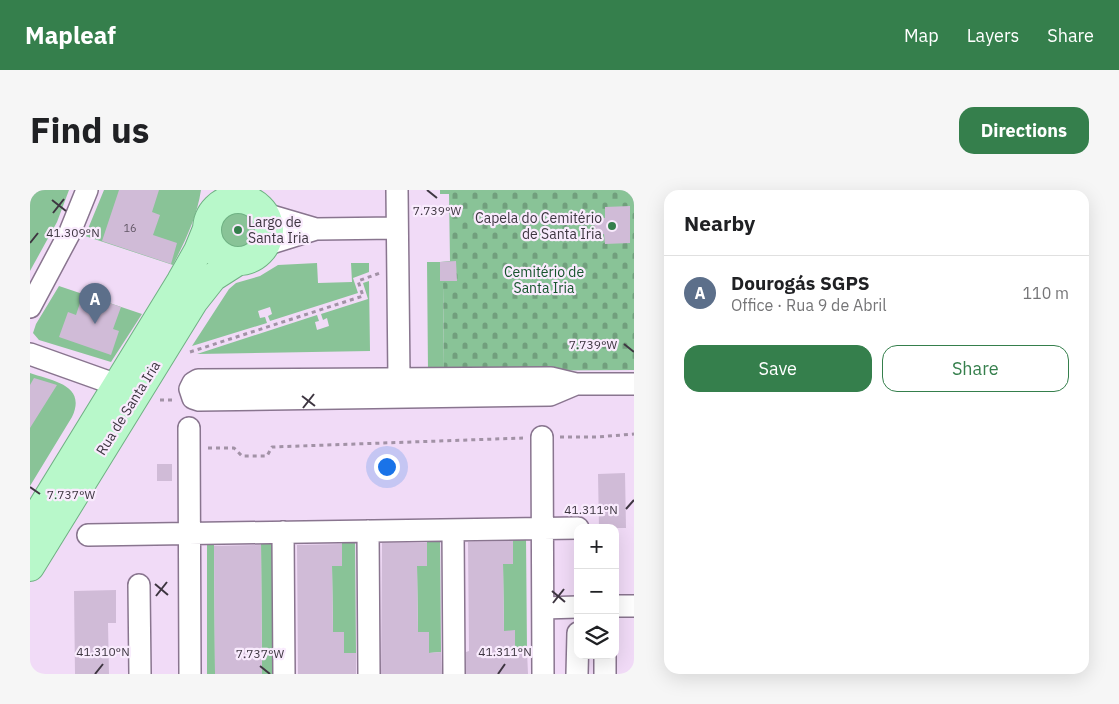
<!DOCTYPE html>
<html lang="en">
<head>
<meta charset="utf-8">
<style>
	body { margin:0; font-family:"IBM Plex Sans",sans-serif; background:#f6f6f6; color:#202124 }
	.controls { position:absolute; right:15px; bottom:15px; display:grid; overflow:hidden; border-radius:10px; box-shadow:0 5px 20px #0002 }
	.controls button { width:45px; height:45px; display:grid; place-items:center; padding:0; border:0; border-bottom:1px solid #e0e0e0; background:#fff; color:#202124; font:25px sans-serif }
	.you { position:absolute; left:356px; top:276px; width:18px; height:18px; margin:-12px; border:4px solid #fff; border-radius:50%; background:#1a73e8; box-shadow:0 0 0 8px #1a73e833 }
	.badge { display:grid; place-items:center; width:32px; height:32px; border-radius:50%; background:#357f4c; color:#fff; font-size:16px; font-weight:700 }
	.pin { position:absolute; translate:-50% -41px; filter:drop-shadow(0 1px 2px #0008) }
	.pin::after { content:''; position:absolute; top:26px; width:18px; height:15px; background:inherit; clip-path:polygon(0 0,100% 0,50% 100%) }
	.list { margin:0; padding:0; list-style:none }
	h2 { display:flex; justify-content:space-between; align-items:center; height:65px; margin:0; padding:0 20px; font-size:21px }
	h2 small { font-size:16px; font-weight:400; color:#757577 }
	.list li { display:grid; grid-template-columns:32px 1fr auto; gap:15px; align-items:center; box-sizing:border-box; height:75px; padding:0 20px; border-top:1px solid #e0e0e0 }
	.list b { display:block; font-size:19px; white-space:nowrap }
	.list p { margin:0; font-size:16px; white-space:nowrap; color:#757577 }
	.list em { font-size:16px; font-style:normal; color:#757577 }
	.actions { display:flex; gap:10px; padding:15px 20px }
	.actions a { flex:1; padding:11px 0; border:1px solid #357f4c; border-radius:15px; text-align:center; font-size:18px; color:#357f4c }
	.actions .main { background:#357f4c; color:#fff }
	.icon { flex:none; width:28px; height:28px; fill:none; stroke:currentColor; stroke-width:2; stroke-linecap:round; stroke-linejoin:round }
	.map { position:relative; flex:none; width:604px; height:484px; overflow:hidden; border-radius:15px }
	header { display:flex; align-items:center; gap:30px; box-sizing:border-box; height:70px; padding:0 25px; background:#357f4c; color:#fff }
	header strong { font-size:24px }
	nav { display:flex; gap:28px; margin-inline-start:auto; font-size:18px }
	.intro { display:flex; align-items:center; justify-content:space-between; box-sizing:border-box; height:120px; padding:0 30px }
	h1 { margin:0; font-size:35px }
	.button { padding:12px 22px; border-radius:15px; background:#357f4c; color:#fff; font-size:18px; font-weight:700 }
	main { display:flex; gap:30px; padding:0 30px }
	aside { flex:1; background:#fff; border-radius:15px; box-shadow:0 5px 20px #0002 }
	.map>svg:first-child { display:block }
</style>
</head>
<body>
<header>
<strong>Mapleaf</strong>
<nav><a>Map</a><a>Layers</a><a>Share</a></nav>
</header>
<div class="intro"><h1>Find us</h1><a class="button">Directions</a></div>
<main>
<div class="map">
<svg width="604" height="484" viewBox="0 0 604 484">
	<defs>
		<pattern id="cemetery-stones" width="16" height="16" patternUnits="userSpaceOnUse" patternTransform="scale(1.25)"><rect width="16" height="16" fill="#89c397"/><path d="M2 7V4a2 2 0 0 1 4 0v3zM10 15v-3a2 2 0 0 1 4 0v3z" fill="#719f7d"/></pattern>
	</defs>
	<rect width="100%" height="100%" fill="#f1dbf7"/>
	<path fill="#89c397" d="M 0,0 L 39,0 L 27,32 L 0,81 Z
		M 74,0 L 171,0 C 167,27 155,51 143,75 L 55,46 Z
		M191 40a17 17 0 1 1 34 0a17 17 0 1 1-34 0Z
		M 397,72 L 410,72 L 410,91 L 413,91 L 414,181 L 398,181 Z
		M 287,73 L 288,93 L 322,92 L 321,73 L 339,73 L 339,82 L 323,88 L 328,103 L 240,131 L 238,126 L 242,124 L 240,117 L 228,121 L 230,128 L 235,127 L 237,133 L 162,156 L 199,99 L 206,93 L 230,86 L 248,75 Z
		M 339,91 L 340,161 L 167,164 L 287,125 L 289,131 L 285,132 L 287,140 L 299,136 L 297,128 L 293,130 L 291,124 L 338,109 L 333,93 Z
		M 29,96 L 112,124 L 81,172 L 9,150 L 3,143 L 6,134 Z
		M 0,183 C 23,191 57,195 42,227 L 0,296 Z
		M 483,347 L 496,347 L 497,461 L 485,461 L 485,441 L 474,441 L 473,374 L 483,374 Z
		M 397,348 L 410,348 L 411,462 L 399,463 L 399,442 L 388,442 L 387,376 L 397,375 Z
		M 312,349 L 325,349 L 326,463 L 314,463 L 314,443 L 303,442 L 302,376 L 312,376 Z
		M 231,351 L 243,351 L 243,484 L 232,484 Z
		M 177,352 L 184,352 L 185,484 L 177,484 Z"/>
	<path fill="url(#cemetery-stones)" d="M 410,0 L 604,0 L 604,180 L 414,181 L 413,91 L 410,91 L 410,72 L 420,71 L 419,4 L 410,4 Z"/>
	<path fill="#d0bbd7" d="M 89,0 L 129,0 L 122,22 L 130,25 L 123,45 L 147,53 L 141,74 L 72,51 Z
		M 600,16 L 600,53 L 575,54 L 574,44 L 565,45 L 564,28 L 575,28 L 575,17 Z
		M 426,71 L 427,91 L 410,91 L 410,72 Z
		M 53,104 L 91,117 L 83,139 L 89,141 L 81,165 L 29,147 L 38,122 L 46,125 Z
		M 4,188 L 27,195 L 0,238 L 0,195 Z
		M 127,274 L 142,274 L 142,291 L 127,291 Z
		M 595,283 L 596,338 L 569,338 L 568,284 Z
		M 483,351 L 483,374 L 473,374 L 474,441 L 485,440 L 485,461 L 497,461 L 498,484 L 436,484 L 436,462 L 439,461 L 438,352 Z
		M 352,353 L 397,353 L 397,376 L 387,376 L 388,442 L 399,442 L 399,463 L 411,462 L 412,484 L 351,484 Z
		M 312,354 L 312,376 L 302,376 L 303,442 L 314,442 L 314,463 L 326,463 L 326,484 L 268,484 L 267,355 Z
		M 231,355 L 232,484 L 185,484 L 184,356 Z
		M 86,400 L 86,433 L 78,433 L 79,484 L 45,484 L 44,401 Z"/>
	<g fill="none" stroke-linecap="round" stroke-linejoin="round">
		<g stroke="#89758f" stroke-width="24">
			<path id="minor" d="M 367,0 L 369,189
				M 235,24 L 286,39
				M 235,55 L 286,39 L 367,38
				M 0,117 L 40,42 L 57,0
				M 0,164 L 87,195
				M 546,194 L 520,205 L 169,210 L 163,208 L 160,199 L 163,193 L 168,190 L 521,188 L 546,194 L 604,194
				M 159,238 L 160,484
				M 512,247 L 513,484
				M 423,340 L 424,484
				M 338,341 L 339,484
				M 253,342 L 254,484
				M 58,345 L 548,338
				M 109,395 L 110,484
				M 585,416 L 604,416
				M 513,418 L 548,417
				M 575,465 L 575,484
				M 547,484 L 548,443"/>
		</g>
		<g stroke="#6fb183" stroke-width="30">
			<path id="major" d="M177 40a31 31 0 1 1 62 0a31 31 0 1 1-62 0Z
				M 0,337 L 151,91 L 168,61 L 177,39
				M 0,377 L 164,111 L 183,87 L 208,71"/>
		</g>
		<path stroke="#a292a6" stroke-width="3" stroke-dasharray="4 4" stroke-linecap="butt" d="M 160,162 L 333,106 L 328,91 L 350,83
			M 130,210 L 143,210
			M 530,247 L 567,247 L 604,244
			M 178,258 L 204,258 L 212,266 L 237,266 L 242,257 L 493,248"/>
		<use href="#minor" stroke="#fff" stroke-width="21"/>
		<use href="#major" stroke="#b8f8ca" stroke-width="28"/>
	</g>
	<path fill="none" stroke="#3e3641" stroke-width="2" d="M 397,0 L 407,8M 22,10 L 36,21M 23,23 L 34,9M 0,53 L 8,43M 594,154 L 604,162M 272,206 L 285,216M 273,218 L 284,204M 0,297 L 10,304M 596,319 L 604,310M 125,394 L 138,405M 522,401 L 535,412M 126,406 L 137,392M 523,413 L 534,399M 230,476 L 240,484M 65,484 L 73,474M 468,484 L 475,474"/>
	<g fill="#357f4c" stroke="#f9ebfd" stroke-width="2">
		<circle cx="582" cy="36" r="5"/>
		<circle cx="208" cy="40" r="5"/>
	</g>
	<g text-anchor="middle" stroke-width="4.5" stroke-linejoin="round" paint-order="stroke">
		<g font-size="11" fill="#625766">
			<text x="100" y="42">16</text>
		</g>
		<g font-size="14" fill="#3e3641" stroke="#f9ebfd" text-anchor="end">
			<text x="572" y="33">Capela do Cemitério<tspan x="572" dy="16">de Santa Iria</tspan></text>
			<text x="218" y="37" text-anchor="start">Largo de<tspan x="218" dy="16">Santa Iria</tspan></text>
		</g>
		<g font-size="14" fill="#16542c" stroke="#f9ebfd">
			<text x="514" y="87">Cemitério de<tspan x="514" dy="16">Santa Iria</tspan></text>
		</g>
		<g font-size="14" fill="#3e3641" stroke="#f9ebfd">
			<text transform="translate(98 218) rotate(-58)" y="5">Rua de Santa Iria</text>
		</g>
	</g>
	<g font-size="12" text-anchor="middle" fill="#3e3641" stroke="#f9ebfd" stroke-width="4.5" stroke-linejoin="round" paint-order="stroke">
		<text x="407" y="25">7.739°W</text>
		<text x="43" y="47">41.309°N</text>
		<text x="563" y="159">7.739°W</text>
		<text x="41" y="309">7.737°W</text>
		<text x="561" y="324">41.311°N</text>
		<text x="73" y="466">41.310°N</text>
		<text x="475" y="466">41.311°N</text>
		<text x="230" y="468">7.737°W</text>
	</g>
</svg>
<div class="controls">
<button>+</button>
<button>−</button>
<button><svg class="icon" aria-label="layers" viewBox="0 0 24 24"><path d="M12 4l9 5-9 5-9-5zM3 14l9 5 9-5"/></svg></button>
</div>
<div class="you"></div>
<div class="pin badge" style="left:65px;top:134px;background:#5c6f8a">A</div>
</div>
<aside>
<h2>Nearby<small></small></h2>
<ul class="list">
<li><span class="badge" style="background:#5c6f8a">A</span><div><b>Dourogás SGPS</b><p>Office · Rua 9 de Abril</p></div><em>110 m</em></li>
</ul>
<div class="actions"><a class="main">Save</a><a>Share</a></div>
</aside>
</main>
</body>
</html>
